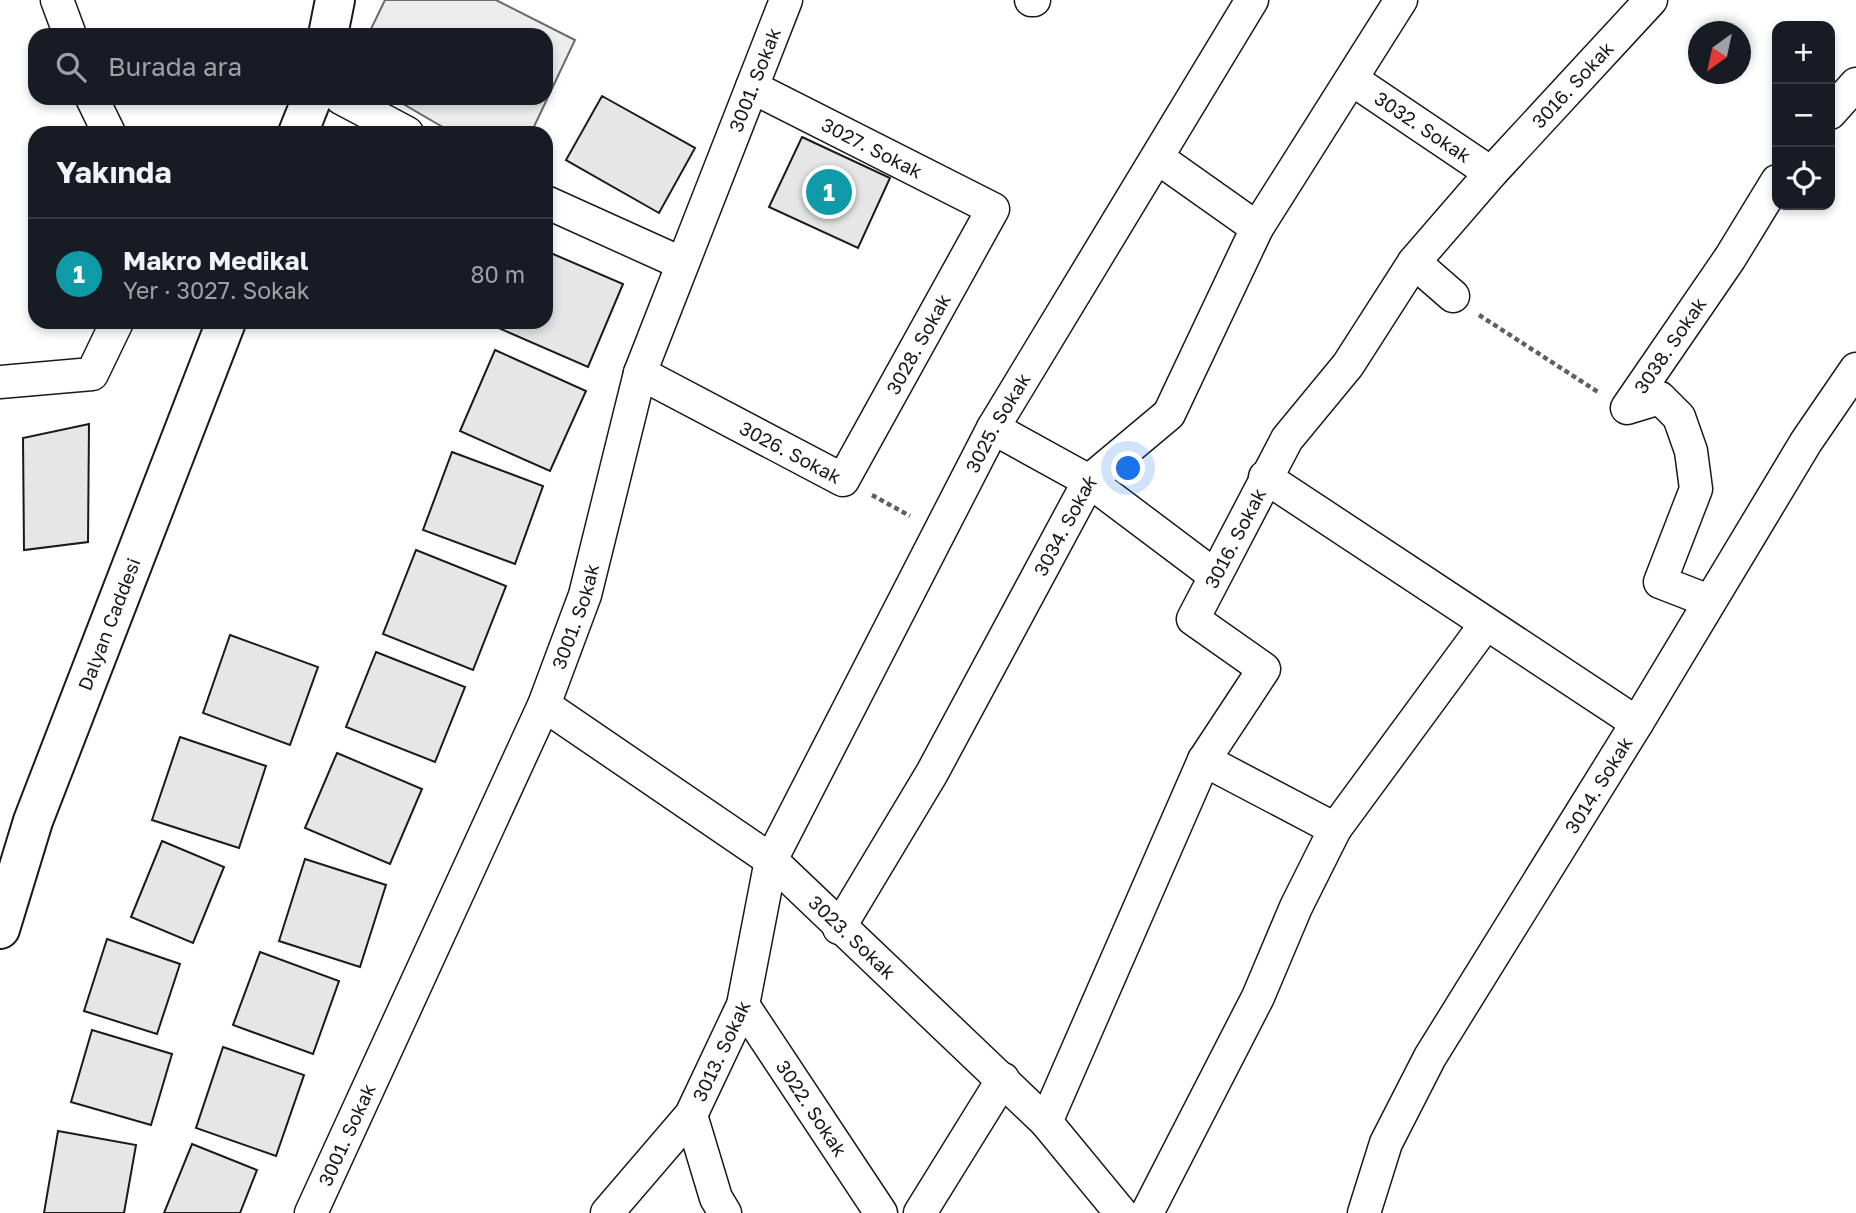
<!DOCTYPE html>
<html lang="tr">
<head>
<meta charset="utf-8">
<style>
	body { margin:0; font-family:"Golos Text",sans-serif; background:#242831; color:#f1f3f6 }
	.controls { position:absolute; right:21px; top:21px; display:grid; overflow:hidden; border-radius:14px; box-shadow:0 4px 10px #0003 }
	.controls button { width:63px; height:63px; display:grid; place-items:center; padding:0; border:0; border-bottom:2px solid #363941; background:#171b24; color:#f1f3f6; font:35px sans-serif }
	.compass { position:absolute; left:1688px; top:21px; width:63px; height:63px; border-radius:50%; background:#171b24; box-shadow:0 4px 10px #0003; rotate:213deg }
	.you { position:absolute; left:1129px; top:469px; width:24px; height:24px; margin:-18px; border:5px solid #fff; border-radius:50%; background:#1a73e8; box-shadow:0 0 0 10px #1a73e833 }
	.badge { display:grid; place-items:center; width:46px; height:46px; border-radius:50%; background:#c62828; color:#fff; font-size:23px; font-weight:700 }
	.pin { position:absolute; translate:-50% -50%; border:4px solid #fff; box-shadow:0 2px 7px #0006 }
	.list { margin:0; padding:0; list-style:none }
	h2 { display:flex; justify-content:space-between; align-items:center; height:91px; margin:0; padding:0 28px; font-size:30px }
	h2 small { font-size:23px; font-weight:400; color:#9ea1a6 }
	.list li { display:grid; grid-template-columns:46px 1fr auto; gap:21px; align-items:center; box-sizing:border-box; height:112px; padding:0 28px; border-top:2px solid #363941 }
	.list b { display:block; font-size:26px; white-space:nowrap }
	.list p { margin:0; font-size:23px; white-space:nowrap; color:#9ea1a6 }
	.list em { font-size:23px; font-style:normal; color:#9ea1a6 }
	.icon { flex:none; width:38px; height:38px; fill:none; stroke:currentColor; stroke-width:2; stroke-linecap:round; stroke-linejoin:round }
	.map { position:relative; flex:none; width:1856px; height:1213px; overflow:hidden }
	.search { position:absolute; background:#171b24; box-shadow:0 4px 10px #0003; left:28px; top:28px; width:525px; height:77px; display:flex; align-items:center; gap:18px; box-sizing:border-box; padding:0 24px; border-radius:21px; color:#9ea1a6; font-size:26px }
	.panel { position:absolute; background:#171b24; box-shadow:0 4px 10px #0003; left:28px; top:126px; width:525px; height:203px; border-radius:21px }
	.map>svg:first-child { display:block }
</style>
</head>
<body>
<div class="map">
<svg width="1856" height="1213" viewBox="0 0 1856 1213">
	<rect width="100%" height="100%" fill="#fff"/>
	<path fill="#ededed" stroke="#6a6a6a" stroke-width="2" d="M 385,0 L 496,0 L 575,40 L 531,133 L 453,133 L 393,98 L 546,98 L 546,35 L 368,35 Z"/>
	<path fill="#e6e6e6" stroke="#1a1a1a" stroke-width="2" d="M 602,96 L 695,148 L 659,213 L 566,160 Z
		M 802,137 L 890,178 L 858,248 L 769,207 Z
		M 546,251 L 623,284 L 588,367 L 494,326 L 496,322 L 546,322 Z
		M 495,350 L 586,391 L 550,471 L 460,431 Z
		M 89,424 L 88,542 L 24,550 L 23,438 Z
		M 452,452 L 543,486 L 515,564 L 423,530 Z
		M 416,550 L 506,586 L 473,670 L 383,634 Z
		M 230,635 L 318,667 L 290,745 L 203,713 Z
		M 376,652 L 465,687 L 435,762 L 346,727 Z
		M 180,737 L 266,766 L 239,848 L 152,820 Z
		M 337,753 L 422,789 L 390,864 L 305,828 Z
		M 162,841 L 224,867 L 193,943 L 131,917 Z
		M 305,859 L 386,885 L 360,967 L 279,941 Z
		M 107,939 L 180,964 L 157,1034 L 84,1011 Z
		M 260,952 L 339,981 L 313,1054 L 233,1025 Z
		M 92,1030 L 172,1054 L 151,1125 L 71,1102 Z
		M 223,1047 L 304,1075 L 276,1156 L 196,1128 Z
		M 58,1131 L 136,1145 L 124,1213 L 44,1213 Z
		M 192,1144 L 257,1170 L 240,1213 L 164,1213 Z"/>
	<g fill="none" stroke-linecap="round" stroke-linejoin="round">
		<g stroke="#1a1a1a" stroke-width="35">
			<g id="minor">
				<path d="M 57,0 L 70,35"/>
				<path d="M 1031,0 L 1034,0"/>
				<path id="s1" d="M 1353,80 L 1491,173"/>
				<path d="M 92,98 L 109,133"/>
				<path d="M 341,98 L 407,133"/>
				<path d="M 1830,113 L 1856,84"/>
				<path d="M 1158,158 L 1257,228"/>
				<path d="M 546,202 L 681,263"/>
				<path d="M 1414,262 L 1453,296"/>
				<path id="s2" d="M 640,373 L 843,480 L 993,209 L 752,87"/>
				<path d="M 0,382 L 92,374 L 117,322"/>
				<path d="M 993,428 L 1089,481 L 1214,575"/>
				<path d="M 1265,477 L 1637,723"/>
				<path id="s3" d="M 1709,601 L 1660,582 L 1696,489 L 1691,451 L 1679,417 L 1660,398 L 1627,408 L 1730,258 L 1777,181"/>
				<path id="s4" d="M 544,705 L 771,860 L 1046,1122 L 1121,1213"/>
				<path d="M 1204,760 L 1335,829"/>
				<path id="s5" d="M 839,928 L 932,773 L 1089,481 L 1169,414 L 1257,228 L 1401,0"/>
				<path id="s6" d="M 743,1005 L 881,1213"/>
				<path d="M 691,1115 L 716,1198 L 725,1213"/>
				<path id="s7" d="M 1046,1122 L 1204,760 L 1264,669 L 1193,619 L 1287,439 L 1348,365 L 1414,262 L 1491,173 L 1651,0"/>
				<path id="s8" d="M 311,1213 L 544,705 L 585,595 L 640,373 L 786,0"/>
				<path id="s9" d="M 607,1213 L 691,1115 L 743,1005 L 771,860 L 993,428 L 1252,0"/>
				<path d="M 920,1213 L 1003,1079"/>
				<path d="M 1147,1213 L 1258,997 L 1296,907 L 1335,829 L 1485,625"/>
				<path id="s10" d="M 1364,1213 L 1386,1143 L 1430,1057 L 1637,723 L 1806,442 L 1856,369"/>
			</g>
		</g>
		<g stroke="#1a1a1a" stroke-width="42">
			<g id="tertiary">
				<path d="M 328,35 L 335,0"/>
				<path d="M 298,133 L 312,98"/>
				<path id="s11" d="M 0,929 L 33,821 L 226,322"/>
			</g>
		</g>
		<path stroke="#5f5f5f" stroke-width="4.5" stroke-dasharray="5 3.5" stroke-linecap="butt" d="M 1479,315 L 1598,392
			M 872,495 L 910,516"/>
		<use href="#minor" stroke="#fff" stroke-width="32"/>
		<use href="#tertiary" stroke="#fff" stroke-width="38"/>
	</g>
	<g text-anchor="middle" stroke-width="5" stroke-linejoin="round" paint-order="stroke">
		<g font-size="19" fill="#1a1a1a" stroke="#fff">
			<text dy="7" stroke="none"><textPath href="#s8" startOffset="1220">3001. Sokak</textPath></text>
			<text dy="7" stroke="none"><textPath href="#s7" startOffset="1250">3016. Sokak</textPath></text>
			<text dy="7" stroke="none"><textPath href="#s1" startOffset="84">3032. Sokak</textPath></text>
			<text transform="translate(872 148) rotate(27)" y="7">3027. Sokak</text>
			<text dy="7" stroke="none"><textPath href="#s2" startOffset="385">3028. Sokak</textPath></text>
			<text dy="7" stroke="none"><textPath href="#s3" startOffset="364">3038. Sokak</textPath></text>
			<text dy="7" stroke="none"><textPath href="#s9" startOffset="891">3025. Sokak</textPath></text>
			<text dy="7" stroke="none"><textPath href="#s2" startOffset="170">3026. Sokak</textPath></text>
			<text dy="7" stroke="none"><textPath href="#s5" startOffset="462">3034. Sokak</textPath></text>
			<text dy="7" stroke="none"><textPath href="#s7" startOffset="682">3016. Sokak</textPath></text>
			<text dy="7" stroke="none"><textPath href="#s8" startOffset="653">3001. Sokak</textPath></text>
			<text dy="7" stroke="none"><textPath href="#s11" startOffset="324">Dalyan Caddesi</textPath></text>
			<text dy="7" stroke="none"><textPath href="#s10" startOffset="490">3014. Sokak</textPath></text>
			<text dy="7" stroke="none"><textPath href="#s4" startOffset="387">3023. Sokak</textPath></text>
			<text dy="7" stroke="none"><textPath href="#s9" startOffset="200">3013. Sokak</textPath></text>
			<text dy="7" stroke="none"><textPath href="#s6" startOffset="124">3022. Sokak</textPath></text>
			<text dy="7" stroke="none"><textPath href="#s8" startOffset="86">3001. Sokak</textPath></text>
		</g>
	</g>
</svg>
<div class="controls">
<button>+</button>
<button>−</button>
<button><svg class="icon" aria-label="locate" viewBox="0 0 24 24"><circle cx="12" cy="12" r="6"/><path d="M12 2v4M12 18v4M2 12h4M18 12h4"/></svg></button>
</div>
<svg class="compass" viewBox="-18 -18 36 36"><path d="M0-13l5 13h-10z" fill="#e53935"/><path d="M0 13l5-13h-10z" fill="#9ea1a6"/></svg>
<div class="you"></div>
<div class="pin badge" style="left:829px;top:192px;background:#0f9aa8">1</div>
<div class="search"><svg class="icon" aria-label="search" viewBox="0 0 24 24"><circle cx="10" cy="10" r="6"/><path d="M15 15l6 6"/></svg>Burada ara</div>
<section class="panel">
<h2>Yakında<small></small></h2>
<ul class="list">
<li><span class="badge" style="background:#0f9aa8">1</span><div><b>Makro Medikal</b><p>Yer · 3027. Sokak</p></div><em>80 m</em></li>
</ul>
</section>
</div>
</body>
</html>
